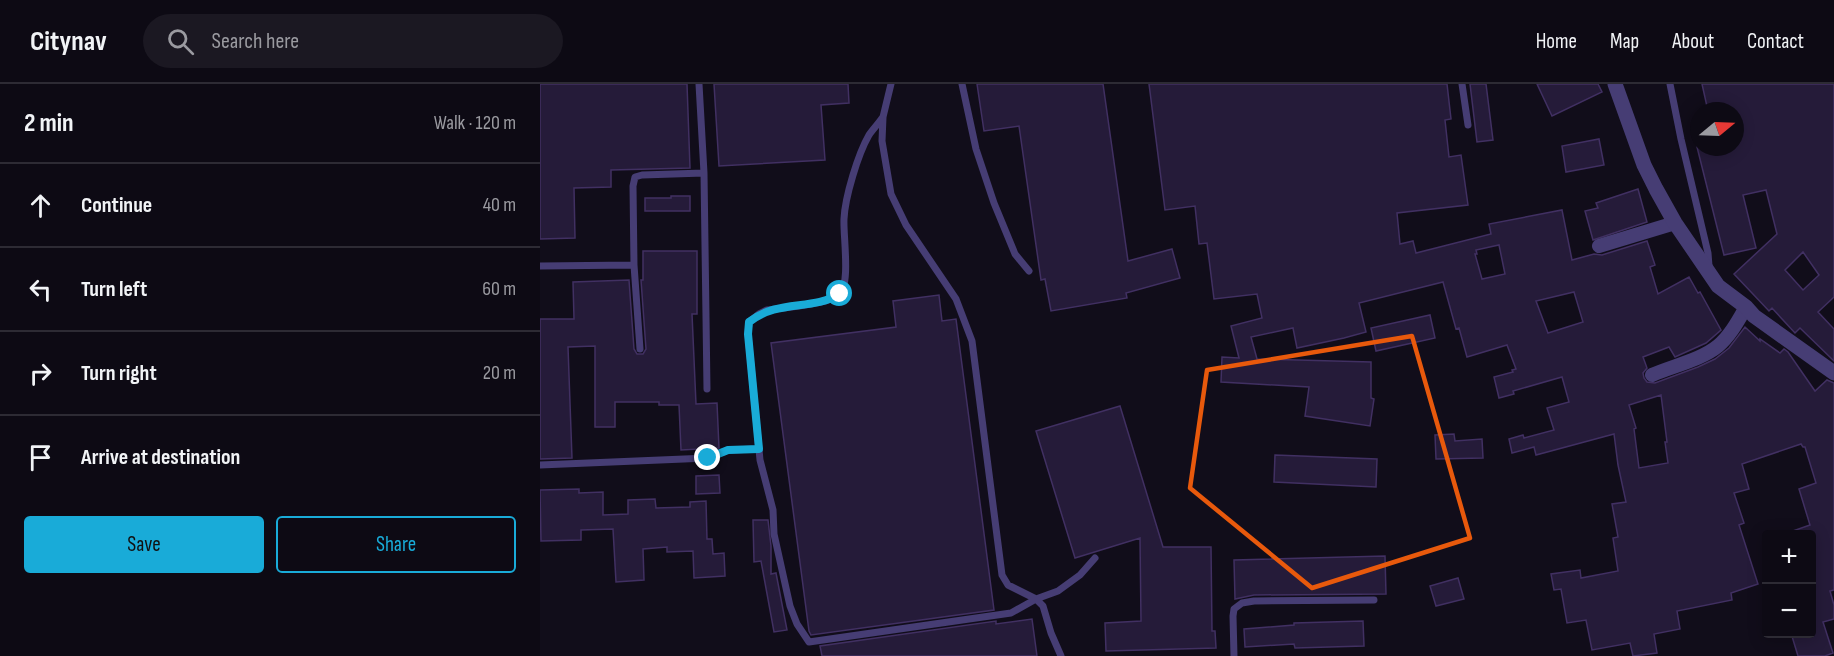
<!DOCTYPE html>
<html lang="en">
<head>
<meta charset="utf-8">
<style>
	body { margin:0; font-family:"Sofia Sans Condensed",sans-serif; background:#1b1822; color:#f1f3f6 }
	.controls { position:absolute; right:18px; bottom:18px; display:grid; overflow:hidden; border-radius:6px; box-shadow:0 3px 15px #0003 }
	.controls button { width:54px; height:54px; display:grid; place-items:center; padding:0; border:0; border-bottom:2px solid #2d2b34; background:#0d0a14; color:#f1f3f6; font:30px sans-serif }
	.compass { position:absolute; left:1150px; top:18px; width:54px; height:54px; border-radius:50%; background:#0d0a14; box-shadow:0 3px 15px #0003; rotate:71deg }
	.stop { position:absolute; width:18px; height:18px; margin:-14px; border:4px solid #19abd8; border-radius:50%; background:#fff }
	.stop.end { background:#19abd8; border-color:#fff; box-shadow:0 2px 6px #0008 }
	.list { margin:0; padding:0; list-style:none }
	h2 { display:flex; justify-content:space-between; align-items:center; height:78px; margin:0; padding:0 24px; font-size:26px }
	h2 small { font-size:20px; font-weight:400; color:#9a9aa0 }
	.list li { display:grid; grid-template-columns:39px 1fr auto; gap:18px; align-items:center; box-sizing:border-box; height:84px; padding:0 24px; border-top:2px solid #2d2b34 }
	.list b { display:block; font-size:22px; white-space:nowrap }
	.list em { font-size:20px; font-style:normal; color:#9a9aa0 }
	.actions { display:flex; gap:12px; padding:18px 24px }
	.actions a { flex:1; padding:14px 0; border:2px solid #19abd8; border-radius:6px; text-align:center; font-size:21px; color:#19abd8 }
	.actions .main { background:#19abd8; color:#111 }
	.icon { flex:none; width:33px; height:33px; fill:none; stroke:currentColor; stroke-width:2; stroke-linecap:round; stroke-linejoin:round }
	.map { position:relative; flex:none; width:1294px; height:572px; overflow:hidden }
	header { display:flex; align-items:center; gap:36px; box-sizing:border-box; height:84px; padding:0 30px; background:#0d0a14; border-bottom:2px solid #2d2b34 }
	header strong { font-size:28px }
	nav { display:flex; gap:33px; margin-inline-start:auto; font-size:21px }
	.search { width:420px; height:54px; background:#1b1822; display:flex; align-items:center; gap:15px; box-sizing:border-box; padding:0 21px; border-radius:33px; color:#9a9aa0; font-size:22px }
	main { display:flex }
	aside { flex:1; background:#0d0a14 }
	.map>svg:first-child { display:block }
</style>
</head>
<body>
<header>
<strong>Citynav</strong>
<div class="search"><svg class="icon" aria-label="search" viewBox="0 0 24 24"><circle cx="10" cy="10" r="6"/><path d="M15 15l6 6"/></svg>Search here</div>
<nav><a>Home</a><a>Map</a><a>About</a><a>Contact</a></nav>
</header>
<main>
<aside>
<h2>2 min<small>Walk · 120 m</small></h2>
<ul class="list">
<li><svg class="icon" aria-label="ahead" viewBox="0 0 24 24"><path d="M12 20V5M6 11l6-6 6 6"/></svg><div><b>Continue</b></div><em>40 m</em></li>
<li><svg class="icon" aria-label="left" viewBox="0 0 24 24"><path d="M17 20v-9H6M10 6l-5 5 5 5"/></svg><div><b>Turn left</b></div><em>60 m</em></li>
<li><svg class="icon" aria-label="right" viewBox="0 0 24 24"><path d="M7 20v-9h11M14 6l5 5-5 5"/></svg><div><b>Turn right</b></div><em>20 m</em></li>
<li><svg class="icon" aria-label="arrive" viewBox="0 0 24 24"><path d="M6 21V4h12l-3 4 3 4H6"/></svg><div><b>Arrive at destination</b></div></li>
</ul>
<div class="actions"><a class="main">Save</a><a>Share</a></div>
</aside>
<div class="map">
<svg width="1294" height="572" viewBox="0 0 1294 572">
	<rect width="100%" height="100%" fill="#110d1a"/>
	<path fill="#251b39" stroke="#413062" stroke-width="1.5" fill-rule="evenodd" d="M 0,0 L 147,0 L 150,84 L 71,86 L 71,103 L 34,104 L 35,154 L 0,155 Z
		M 174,0 L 308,0 L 309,19 L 281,21 L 285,76 L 179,82 Z
		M 437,0 L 563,0 L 588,177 L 632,165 L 640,194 L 586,209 L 587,214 L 511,227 L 505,195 L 501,196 L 479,42 L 444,47 Z
		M 609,0 L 907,0 L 911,35 L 905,36 L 909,73 L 921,71 L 928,121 L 857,129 L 860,160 L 873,157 L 876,169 L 951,150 L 949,140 L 1022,126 L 1032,176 L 1054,170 L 1062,171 L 1107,157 L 1115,181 L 1110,183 L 1118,210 L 1149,193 L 1158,209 L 1160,208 L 1181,246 L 1166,259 L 1135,273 L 1129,263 L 1103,273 L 1107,284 L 1103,289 L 1104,294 L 1107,298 L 1115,299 L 1158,283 L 1175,275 L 1189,264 L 1205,243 L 1220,257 L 1220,255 L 1240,269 L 1244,265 L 1248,268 L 1275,307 L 1287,296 L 1294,299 L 1294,506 L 1290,507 L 1294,521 L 1294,535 L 1283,538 L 1293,569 L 1285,572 L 1258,572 L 1251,549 L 1272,549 L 1272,450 L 1247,450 L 1247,449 L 1270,441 L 1259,405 L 1276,399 L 1265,363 L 1263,363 L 1261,360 L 1202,380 L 1209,405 L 1194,409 L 1204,439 L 1199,441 L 1218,500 L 1191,509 L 1192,516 L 1137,527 L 1140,545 L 1114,550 L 1117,569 L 1093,572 L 1090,559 L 1052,566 L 1046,536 L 1027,539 L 1021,505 L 1014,506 L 1011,490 L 1040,486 L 1041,494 L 1078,487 L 1073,454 L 1078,453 L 1072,420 L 1086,418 L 1078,381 L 1074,350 L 996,371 L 994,363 L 972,369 L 969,355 L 983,351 L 984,354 L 1014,346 L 1007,324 L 1029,318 L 1022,293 L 973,307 L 974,310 L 959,314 L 954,293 L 973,288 L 972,286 L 976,285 L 967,261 L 927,273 L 919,244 L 916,245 L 903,198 L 819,219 L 826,248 L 804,254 L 757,264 L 753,244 L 711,253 L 717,275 L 831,278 L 831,314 L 834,315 L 830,342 L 765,332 L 769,303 L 681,298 L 682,273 L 699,274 L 691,242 L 722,234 L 717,210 L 674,215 L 667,159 L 659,160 L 655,122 L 625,126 ZM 959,161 L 965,190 L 942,195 L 935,170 L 937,170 L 936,166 ZM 1034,208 L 1043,238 L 1008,249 L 996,217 ZM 1121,311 L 1127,358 L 1125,358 L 1128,379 L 1099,384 L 1094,345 L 1096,344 L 1089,321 Z
		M 930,0 L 946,0 L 953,56 L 937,58 Z
		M 997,0 L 1058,0 L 1062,8 L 1012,32 Z
		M 1162,0 L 1294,0 L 1294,213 L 1278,228 L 1294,245 L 1294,277 L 1260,244 L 1255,249 L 1232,224 L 1229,227 L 1194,190 L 1237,150 L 1226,106 L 1203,111 L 1216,164 L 1184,171 L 1157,63 L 1195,63 L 1195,27 L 1168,27 ZM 1263,168 L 1279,191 L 1263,206 L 1245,186 Z
		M 1059,55 L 1064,81 L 1026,88 L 1022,62 Z
		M 1098,105 L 1107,138 L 1053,156 L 1045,127 L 1058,124 L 1056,119 Z
		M 131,112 L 150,112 L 150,127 L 105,127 L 105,114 L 131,114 Z
		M 103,167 L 157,167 L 157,230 L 152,230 L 156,320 L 177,319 L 179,364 L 141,366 L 139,321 L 119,321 L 119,318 L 75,318 L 75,343 L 55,343 L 55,262 L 28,263 L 32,374 L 0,375 L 0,235 L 34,235 L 33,198 L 89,196 L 94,265 L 97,270 L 103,270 L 106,265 L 101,196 L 103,196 Z
		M 399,211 L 402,237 L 416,235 L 454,526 L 271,551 L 269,547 L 231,259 L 356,243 L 353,217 Z
		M 890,231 L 895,254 L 836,267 L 831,244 Z
		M 580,322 L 623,463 L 671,463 L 672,547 L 675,547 L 676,564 L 566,567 L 565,539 L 601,537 L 600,454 L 535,474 L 496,347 Z
		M 914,350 L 915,357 L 942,355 L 943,374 L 896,375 L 895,351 Z
		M 735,371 L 837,375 L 836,403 L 734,398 Z
		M 179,391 L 180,409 L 156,410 L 156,392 Z
		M 39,405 L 39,409 L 63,408 L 63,431 L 88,430 L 88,416 L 115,415 L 116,424 L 150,423 L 150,418 L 166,417 L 167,455 L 172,455 L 173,470 L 184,469 L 185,492 L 154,494 L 153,467 L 127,468 L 127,463 L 103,465 L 104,496 L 76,498 L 73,445 L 41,446 L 41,456 L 1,457 L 0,406 Z
		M 213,436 L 228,436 L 231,462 L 231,490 L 236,489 L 247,546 L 234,548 L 221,477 L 214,478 Z
		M 845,472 L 846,510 L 714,511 L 695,515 L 694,476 Z
		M 918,494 L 924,515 L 896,522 L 890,502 Z
		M 492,535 L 497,572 L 282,572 L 280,562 L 456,537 L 456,540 Z
		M 823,537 L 824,562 L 755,564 L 754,560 L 705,563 L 704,545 L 754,541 L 754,539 Z"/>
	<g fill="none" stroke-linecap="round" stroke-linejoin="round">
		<path stroke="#463d74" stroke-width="7" d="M 159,0 L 164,89 L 167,305
			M 351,0 L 343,33 L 342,57 L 351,110 L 366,141 L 416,215 L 432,257 L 462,491 L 468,501 L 496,515 L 503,522 L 511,549 L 521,572
			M 422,0 L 436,65 L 454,119 L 475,170 L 489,187
			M 922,0 L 928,41
			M 1130,0 L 1141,55 L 1168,169 L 1169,182
			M 343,33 C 339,39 333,45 329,51 C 318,70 305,113 304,135 C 303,151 311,201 299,211 C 288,220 243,224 227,226 L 219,230 L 209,238 L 208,250 L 220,376 L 233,426 L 234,450 L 250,522 L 257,540 L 269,558 L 471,529 L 496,515 L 518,507 L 540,491 L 555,474
			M 94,181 L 100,265
			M 0,182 L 94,181 L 93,102 L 95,93 L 102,91 L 164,89
			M 0,381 L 168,374 L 188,366 L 219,365
			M 694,572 L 693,532 L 694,525 L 702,519 L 714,517 L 834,516"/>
		<path stroke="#463d74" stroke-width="14" d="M 1059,162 L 1135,139
			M 1112,291 C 1132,282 1161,276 1178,262 C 1190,252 1198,237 1206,223"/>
		<path stroke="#463d74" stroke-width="15" d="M 1075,0 L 1104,81 L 1116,105 L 1135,139 L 1178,202 L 1206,223 L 1214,232 L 1294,289"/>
	</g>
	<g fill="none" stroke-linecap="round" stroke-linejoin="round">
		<path stroke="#19abd8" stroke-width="8" d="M 168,374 L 188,366 L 219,365 L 208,250 L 209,238 C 238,215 271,227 300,210"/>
	</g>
	<path fill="none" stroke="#e8590c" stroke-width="4.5" stroke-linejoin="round" d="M 872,252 L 930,454 L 772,504 L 650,404 L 667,286 Z"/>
</svg>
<div class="controls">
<button>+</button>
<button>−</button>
</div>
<svg class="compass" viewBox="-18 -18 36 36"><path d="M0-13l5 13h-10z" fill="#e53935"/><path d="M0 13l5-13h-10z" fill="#9a9aa0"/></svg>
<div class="stop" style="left:300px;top:210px"></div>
<div class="stop end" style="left:168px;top:374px"></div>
</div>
</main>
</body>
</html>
